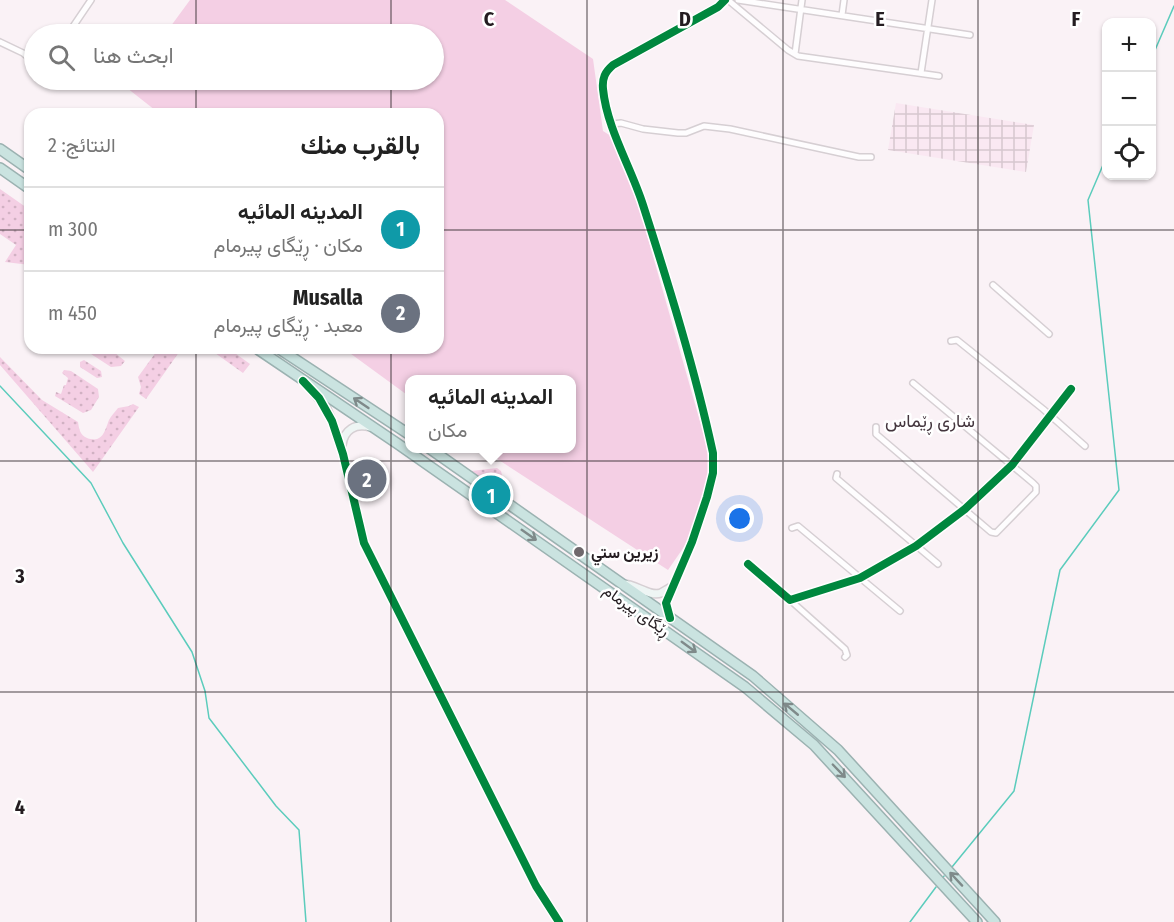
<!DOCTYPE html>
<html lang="ar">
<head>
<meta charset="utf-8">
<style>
	body { margin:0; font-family:"Fira Sans Condensed",Vazirmatn,sans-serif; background:#f2f2f2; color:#222; direction:rtl }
	.controls { position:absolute; right:18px; top:18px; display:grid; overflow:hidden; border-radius:12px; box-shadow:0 2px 4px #0004 }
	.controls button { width:54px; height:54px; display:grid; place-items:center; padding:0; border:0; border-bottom:2px solid #e0e0e0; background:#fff; color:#222; font:30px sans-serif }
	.you { position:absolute; left:740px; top:519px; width:21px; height:21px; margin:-15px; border:4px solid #fff; border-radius:50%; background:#1a73e8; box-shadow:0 0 0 9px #1a73e833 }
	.badge { display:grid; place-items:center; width:39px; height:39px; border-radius:50%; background:#6f686c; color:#fff; font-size:20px; font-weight:700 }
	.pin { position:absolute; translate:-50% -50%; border:3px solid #fff; box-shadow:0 2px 6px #0006 }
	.popup { position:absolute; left:405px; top:375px; width:171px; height:78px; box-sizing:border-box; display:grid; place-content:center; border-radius:12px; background:#fff; filter:drop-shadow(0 2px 4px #0005); font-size:20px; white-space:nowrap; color:#767676 }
	.popup b { font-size:22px; color:#222 }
	.popup::after { content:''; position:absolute; left:50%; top:100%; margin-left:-12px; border:12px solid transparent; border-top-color:#fff }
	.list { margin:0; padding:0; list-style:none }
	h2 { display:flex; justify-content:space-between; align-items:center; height:78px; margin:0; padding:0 24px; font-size:26px }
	h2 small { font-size:20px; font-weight:400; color:#767676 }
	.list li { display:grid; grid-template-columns:39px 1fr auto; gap:18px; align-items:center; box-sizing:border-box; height:84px; padding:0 24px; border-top:2px solid #e0e0e0 }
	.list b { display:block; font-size:22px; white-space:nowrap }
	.list p { margin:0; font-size:20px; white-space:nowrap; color:#767676 }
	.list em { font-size:20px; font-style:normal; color:#767676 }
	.icon { flex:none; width:33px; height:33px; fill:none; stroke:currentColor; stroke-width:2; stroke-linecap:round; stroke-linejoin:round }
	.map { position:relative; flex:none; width:1174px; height:922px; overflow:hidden; direction:ltr }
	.search { position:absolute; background:#fff; box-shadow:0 2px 4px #0004; left:24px; top:24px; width:420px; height:66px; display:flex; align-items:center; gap:15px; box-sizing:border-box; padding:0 21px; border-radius:33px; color:#767676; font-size:22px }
	.panel { position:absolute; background:#fff; box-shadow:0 2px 4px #0004; left:24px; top:108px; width:420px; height:246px; border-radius:18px; direction:rtl }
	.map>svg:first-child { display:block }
</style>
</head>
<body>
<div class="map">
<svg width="1174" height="922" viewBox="0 0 1174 922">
	<defs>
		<pattern id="industrial-grid" width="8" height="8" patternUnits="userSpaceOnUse" patternTransform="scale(1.5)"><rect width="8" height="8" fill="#fae8f2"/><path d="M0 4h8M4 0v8" fill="none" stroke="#d6c7cf"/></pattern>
		<pattern id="grass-dots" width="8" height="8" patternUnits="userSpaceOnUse" patternTransform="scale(1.5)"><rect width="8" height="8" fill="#f4cfe4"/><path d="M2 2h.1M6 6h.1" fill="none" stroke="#d1b1c3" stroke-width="1.8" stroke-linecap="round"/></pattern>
	</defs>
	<rect width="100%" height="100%" fill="#faf2f6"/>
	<path fill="url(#industrial-grid)" d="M 896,103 L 1034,125 L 1026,172 L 888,150 Z"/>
	<path fill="url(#grass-dots)" d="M 0,189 L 30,210 L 30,265 L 5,262 L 16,245 L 0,234 Z
		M 90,348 L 109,348 L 125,361 L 121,366 L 111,367 L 88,352 Z
		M 159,348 L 182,348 L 146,399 L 139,394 L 141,387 L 138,377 Z
		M 208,348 L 228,348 L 250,364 L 243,373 Z
		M 0,357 L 42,400 L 78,422 C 79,429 80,435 87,438 C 103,444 105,430 109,420 C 111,416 115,412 118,408 L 129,406 L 133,404 L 139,407 L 93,472 L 0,365 Z
		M 84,360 L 101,371 L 102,377 L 97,378 L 80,367 L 80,362 Z
		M 64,370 L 71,371 L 98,389 L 99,397 L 91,410 L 83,413 L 55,396 L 56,392 L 61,394 L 64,385 L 66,385 L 68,378 L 62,373 Z
		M 497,468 L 501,471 L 507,496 L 471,471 Z"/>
	<path fill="#f4cfe4" d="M 190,0 L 505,0 L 593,59 L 603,131 L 614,138 L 637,200 L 705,439 L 709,461 L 707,478 L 699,508 L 686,544 L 668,570 L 482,449 L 572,448 L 572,380 L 410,380 L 410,397 L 347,351 L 347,348 L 438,348 L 438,114 L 160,114 L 127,88 L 133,80 L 434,80 L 434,34 L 165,34 Z"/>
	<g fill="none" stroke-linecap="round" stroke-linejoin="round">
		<path stroke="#5bccbc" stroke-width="1.5" d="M 1152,57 L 1174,6
			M 0,386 L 91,483 L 123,543 L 192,652 L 205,691 L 209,718 L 276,806 L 299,830 L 306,922
			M 952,867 L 1014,791 L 1060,570 L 1119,490 L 1088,200 L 1106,158
			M 943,878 L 944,876
			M 910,922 L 936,887"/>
		<g stroke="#d6cfd3" stroke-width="8">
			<path id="street" d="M 728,0 L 788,50 L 798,56 L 939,76
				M 738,0 L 970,35
				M 842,15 L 844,0
				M 68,34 L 91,0
				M 0,42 L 23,53 L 34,62
				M 795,54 L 802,0
				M 921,73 L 932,0
				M 134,114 L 135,113
				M 612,124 L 621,123 L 643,129 L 678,133 L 686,133 L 704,126 L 730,129 L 859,157 L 871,157
				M 993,285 L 1049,334
				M 951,341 L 957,340 L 1043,409 L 1085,446
				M 876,427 L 876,434 L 991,532 L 996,533 L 1036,492 L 1036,486 L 1033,483 L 913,383
				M 837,474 L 836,478 L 938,564
				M 792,528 L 798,526 L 900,611
				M 748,564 L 790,600 L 860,578 L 916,546 L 965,509 L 1012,465 L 1071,389
				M 790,600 L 845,649 L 847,655 L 845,657"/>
		</g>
		<g stroke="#d6cfd3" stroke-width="10">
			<path id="secondary" d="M 309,387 L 327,409 L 332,421 L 343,454 L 364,543 L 536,886 L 559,922
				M 342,445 C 344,430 355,423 370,427
				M 623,584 C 636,584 649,597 661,593 C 665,591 669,588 674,586
				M 670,618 L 666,603 L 692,542 L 707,497 L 713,473 L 713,453 C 695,370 669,286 643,205 C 631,167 607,129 603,89 C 602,78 605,72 613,65 L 718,7 L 725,0"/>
		</g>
		<g stroke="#9bb2b1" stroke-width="12">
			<path id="highway" d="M 0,149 L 30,170
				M 0,168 L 30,189
				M 256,348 L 398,444 L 745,687 L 814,745 L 977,922
				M 278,348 L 410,435
				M 429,448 L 753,676 L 838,750 L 995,922"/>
		</g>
		<use href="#street" stroke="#fefdfe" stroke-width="5"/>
		<use href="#secondary" stroke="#eef5f4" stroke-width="7"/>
		<use href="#highway" stroke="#cae3e0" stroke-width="9"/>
		<g stroke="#fff" stroke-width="11">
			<path id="cycleway" d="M 303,381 L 319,398 L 332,421 L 343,454 L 364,543 L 536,886 L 559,922
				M 748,564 L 790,600 L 860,578 L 916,546 L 965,509 L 1012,465 L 1071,389
				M 670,618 L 666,603 L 692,542 L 707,497 L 713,473 L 713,453 C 695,370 669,286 643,205 C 631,167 607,129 603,89 C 602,78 605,72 613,65 L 718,7 L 725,0"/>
		</g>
		<use href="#cycleway" stroke="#00873e" stroke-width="8"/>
	</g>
	<defs><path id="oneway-shaft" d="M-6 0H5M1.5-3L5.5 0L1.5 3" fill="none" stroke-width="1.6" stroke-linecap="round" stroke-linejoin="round" transform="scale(1.5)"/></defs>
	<g stroke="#7f8a8a">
		<use href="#oneway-shaft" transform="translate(361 403) rotate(-146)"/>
		<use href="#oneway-shaft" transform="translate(529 535) rotate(35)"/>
		<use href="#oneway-shaft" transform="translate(689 647) rotate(36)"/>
		<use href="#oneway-shaft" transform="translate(791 709) rotate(-140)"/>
		<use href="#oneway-shaft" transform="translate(839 771) rotate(46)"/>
		<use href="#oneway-shaft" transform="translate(956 879) rotate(-133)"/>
	</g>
	<path fill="none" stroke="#241d21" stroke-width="1.5" stroke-opacity="0.55" d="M 196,0 L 196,34M 391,0 L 391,34M 587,0 L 587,922M 783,0 L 783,922M 978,0 L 978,922M 196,80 L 196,114M 391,80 L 391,114M 0,230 L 30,230M 438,230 L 1174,230M 196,348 L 196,922M 391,348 L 391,922M 0,461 L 1174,461M 0,692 L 1174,692"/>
	<circle fill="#6f686c" stroke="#fff" stroke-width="2" cx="579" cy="552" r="6"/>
	<g text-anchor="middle" stroke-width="5" stroke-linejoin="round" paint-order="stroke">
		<g font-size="16" font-weight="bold" fill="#241d21" stroke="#fff" text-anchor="start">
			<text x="591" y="558">زيرين ستي</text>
		</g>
		<g font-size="16" fill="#241d21" stroke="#fff">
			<text transform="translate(637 610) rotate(35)" y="6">ڕێگای پیرمام</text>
		</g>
		<g font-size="18" fill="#44363e" stroke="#fff">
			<text x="930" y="427">شاری ڕێماس</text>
		</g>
	</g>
	<g font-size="20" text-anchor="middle" font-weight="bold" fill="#241d21" stroke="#fff" stroke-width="5" stroke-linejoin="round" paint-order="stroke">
		<text x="489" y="26">C</text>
		<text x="685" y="26">D</text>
		<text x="880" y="26">E</text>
		<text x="1076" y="26">F</text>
		<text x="20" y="583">3</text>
		<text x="20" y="814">4</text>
	</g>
</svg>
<div class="controls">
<button>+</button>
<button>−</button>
<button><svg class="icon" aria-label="locate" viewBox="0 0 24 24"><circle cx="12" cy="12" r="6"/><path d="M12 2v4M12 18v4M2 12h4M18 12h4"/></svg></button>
</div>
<div class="you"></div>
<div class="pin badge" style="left:491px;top:495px;background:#0f9aa8">1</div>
<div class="popup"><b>المدينه المائيه</b>مكان</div>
<div class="pin badge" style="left:367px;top:479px;background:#6b7280">2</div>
<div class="search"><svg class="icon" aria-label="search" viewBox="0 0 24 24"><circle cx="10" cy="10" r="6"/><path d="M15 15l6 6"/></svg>ابحث هنا</div>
<section class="panel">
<h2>بالقرب منك<small>النتائج: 2</small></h2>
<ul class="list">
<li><span class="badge" style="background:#0f9aa8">1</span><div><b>المدينه المائيه</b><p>مكان · ڕێگای پیرمام</p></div><em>300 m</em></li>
<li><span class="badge" style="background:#6b7280">2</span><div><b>Musalla</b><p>معبد · ڕێگای پیرمام</p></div><em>450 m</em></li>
</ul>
</section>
</div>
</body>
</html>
